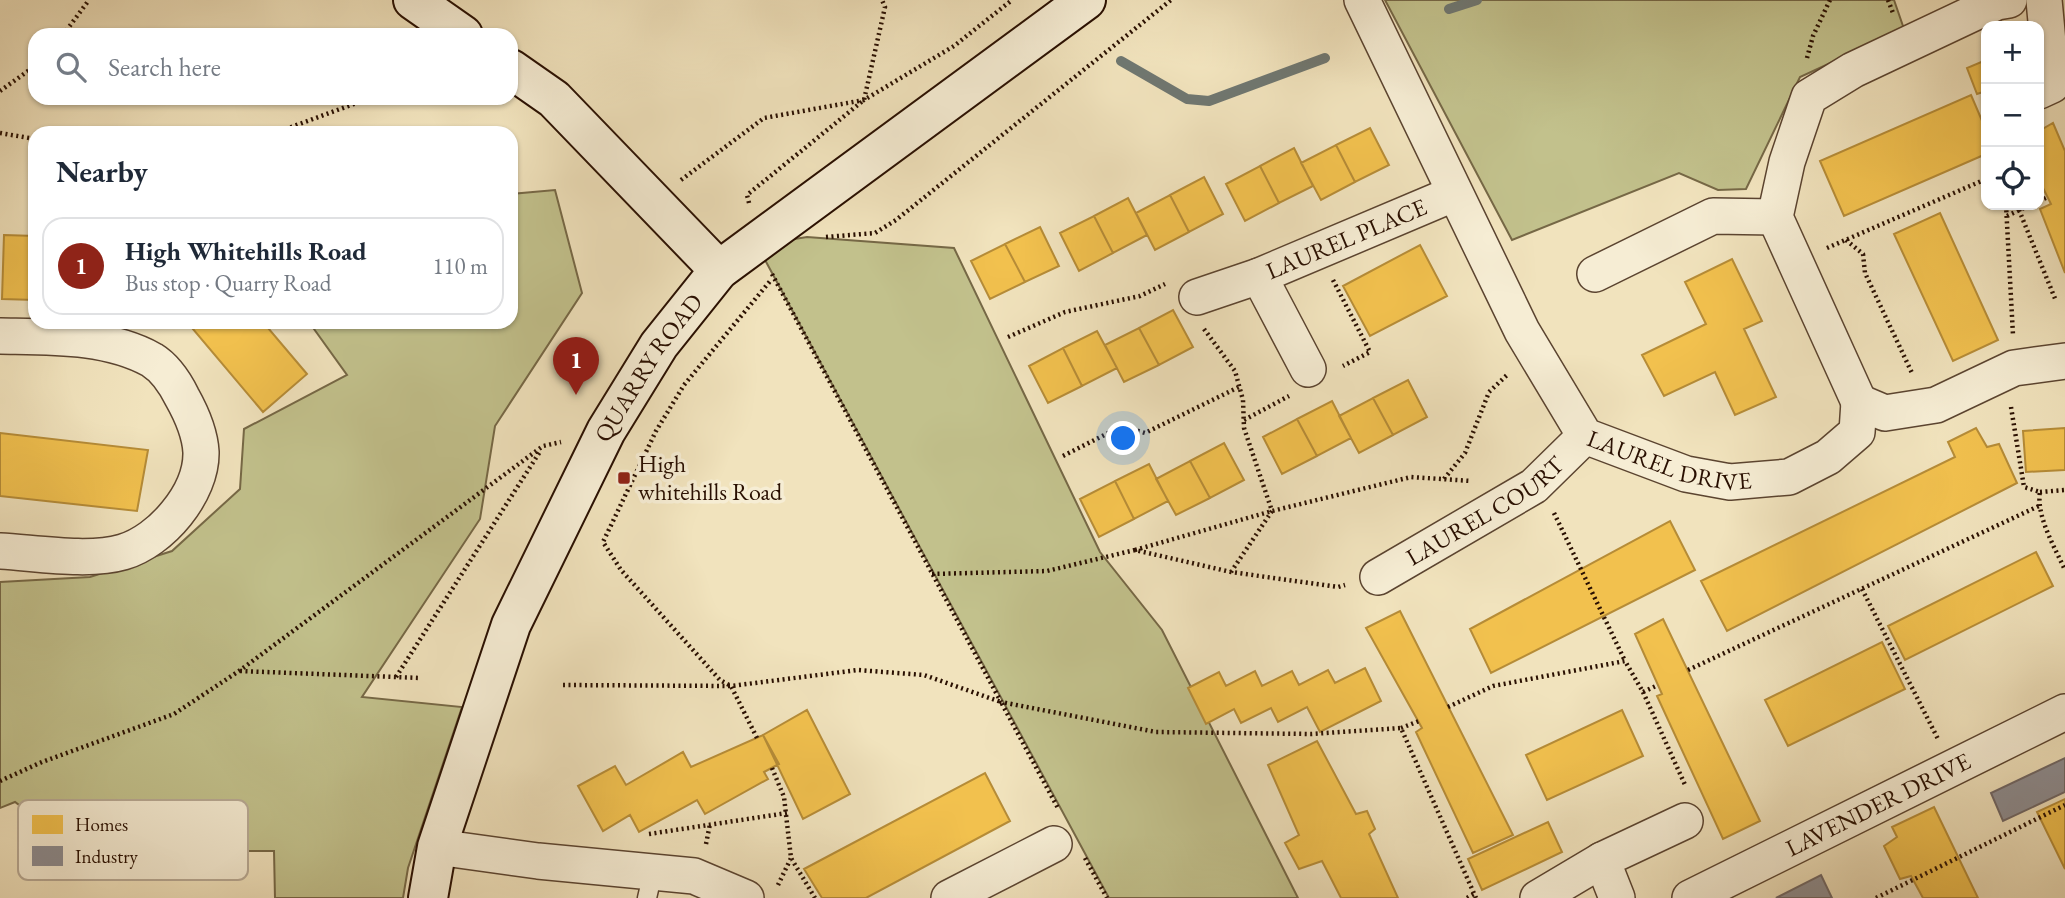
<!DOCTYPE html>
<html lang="en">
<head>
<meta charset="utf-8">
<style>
	body { margin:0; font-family:"EB Garamond",serif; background:#f6f6f7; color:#1f2937 }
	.controls { position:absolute; right:21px; top:21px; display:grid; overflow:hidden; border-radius:14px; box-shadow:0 2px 5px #0004 }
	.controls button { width:63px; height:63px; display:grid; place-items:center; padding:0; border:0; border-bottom:2px solid #e0e1e3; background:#fff; color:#1f2937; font:35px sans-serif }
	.you { position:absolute; left:1124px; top:439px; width:24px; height:24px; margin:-18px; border:5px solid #fff; border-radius:50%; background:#1a73e8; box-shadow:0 0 0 10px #1a73e833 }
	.badge { display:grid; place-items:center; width:46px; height:46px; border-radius:50%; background:#8f2418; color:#fff; font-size:23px; font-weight:700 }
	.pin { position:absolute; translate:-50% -58px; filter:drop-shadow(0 2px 4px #0008) }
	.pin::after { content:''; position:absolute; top:37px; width:24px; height:21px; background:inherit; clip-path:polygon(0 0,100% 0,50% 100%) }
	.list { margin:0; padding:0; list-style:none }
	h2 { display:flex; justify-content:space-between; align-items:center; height:91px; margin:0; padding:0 28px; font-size:30px }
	h2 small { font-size:23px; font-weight:400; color:#747a83 }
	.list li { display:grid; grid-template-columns:46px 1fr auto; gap:21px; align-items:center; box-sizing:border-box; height:98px; margin:0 14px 14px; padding:0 14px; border:2px solid #e0e1e3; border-radius:21px }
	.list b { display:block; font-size:26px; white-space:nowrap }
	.list p { margin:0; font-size:23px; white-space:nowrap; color:#747a83 }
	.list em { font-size:23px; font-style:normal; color:#747a83 }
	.icon { flex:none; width:38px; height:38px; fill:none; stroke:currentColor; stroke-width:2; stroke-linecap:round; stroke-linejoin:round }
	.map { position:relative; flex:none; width:2065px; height:898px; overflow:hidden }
	.search { position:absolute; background:#fff; box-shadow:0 2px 5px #0004; left:28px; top:28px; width:490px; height:77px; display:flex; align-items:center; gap:18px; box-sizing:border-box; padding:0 24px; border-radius:21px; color:#747a83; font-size:26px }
	.panel { position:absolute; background:#fff; box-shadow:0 2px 5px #0004; left:28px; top:126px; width:490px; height:203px; border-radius:21px }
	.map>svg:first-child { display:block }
</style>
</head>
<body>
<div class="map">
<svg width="2065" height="898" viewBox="0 0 2065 898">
	<rect width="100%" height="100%" fill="#f1e3bd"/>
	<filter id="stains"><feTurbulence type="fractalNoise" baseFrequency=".00286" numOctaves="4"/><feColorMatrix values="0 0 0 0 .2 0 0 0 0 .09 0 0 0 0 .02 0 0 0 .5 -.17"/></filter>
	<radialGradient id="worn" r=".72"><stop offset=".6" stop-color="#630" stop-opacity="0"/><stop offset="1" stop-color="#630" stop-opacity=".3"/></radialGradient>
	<path fill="#c2c18c" stroke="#766846" stroke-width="2" d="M 1385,0 L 1894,0 L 1904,29 L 1800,77 L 1746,189 L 1718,190 L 1679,173 L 1512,240 Z
		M 555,190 L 582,293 L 495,426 L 480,519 L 362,697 L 462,707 L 408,868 L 403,898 L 275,898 L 274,851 L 80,851 L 15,802 L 0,808 L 0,582 L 90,577 L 172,551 L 240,489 L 244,429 L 347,375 L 309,322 L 511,322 L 511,194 Z
		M 807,237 L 954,248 L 1100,552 L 1162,630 L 1298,898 L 1109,898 L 757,245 Z"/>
	<path fill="#f2c14e" stroke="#b68c37" stroke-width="2" d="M 1986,60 L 1986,91 L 1977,94 L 1967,68 Z
		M 1971,95 L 1986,130 L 1986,154 L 1844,216 L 1820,161 Z
		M 2053,123 L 2065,151 L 2065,273 L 2040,209 L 2051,204 L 2039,180 L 2039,131 Z
		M 1370,128 L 1389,165 L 1355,182 L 1336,145 Z
		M 1336,145 L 1355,182 L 1321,200 L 1301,163 Z
		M 1294,148 L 1313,186 L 1279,203 L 1260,166 Z
		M 1260,166 L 1279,203 L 1245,221 L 1226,184 Z
		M 1204,177 L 1223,214 L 1189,232 L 1170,195 Z
		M 1170,195 L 1189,232 L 1155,250 L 1136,213 Z
		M 1128,198 L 1147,235 L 1113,253 L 1094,216 Z
		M 1940,213 L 1998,340 L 1953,361 L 1894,234 Z
		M 1094,216 L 1113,253 L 1079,271 L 1060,233 Z
		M 1040,227 L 1059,266 L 1025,282 L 1005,244 Z
		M 4,235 L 35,236 L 35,300 L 2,299 Z
		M 1005,244 L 1025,282 L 990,299 L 971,261 Z
		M 1420,245 L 1447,296 L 1370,336 L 1343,286 Z
		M 1732,259 L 1762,321 L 1744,329 L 1776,397 L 1735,415 L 1715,372 L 1664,396 L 1642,355 L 1706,324 L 1685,282 Z
		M 1173,310 L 1193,347 L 1159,365 L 1139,328 Z
		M 187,322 L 263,322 L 307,374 L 263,412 Z
		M 1139,328 L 1159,365 L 1124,382 L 1105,345 Z
		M 1097,331 L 1117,368 L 1082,386 L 1063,348 Z
		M 1063,348 L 1082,386 L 1048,403 L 1029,366 Z
		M 1408,380 L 1427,417 L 1393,435 L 1373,398 Z
		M 1373,398 L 1393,435 L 1359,453 L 1339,416 Z
		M 1332,401 L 1351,438 L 1317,456 L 1297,419 Z
		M 1297,419 L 1317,456 L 1282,474 L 1263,437 Z
		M 1976,428 L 1987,447 L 1999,444 L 2017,483 L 1727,631 L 1701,581 L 1955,457 L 1948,442 Z
		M 2065,428 L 2065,470 L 2026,472 L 2023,431 Z
		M 0,433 L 148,450 L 137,511 L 0,496 Z
		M 1224,443 L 1244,480 L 1210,498 L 1190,461 Z
		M 1190,461 L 1210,498 L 1176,515 L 1156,479 Z
		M 1149,464 L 1168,501 L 1134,519 L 1115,481 Z
		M 1115,481 L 1134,519 L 1099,537 L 1080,499 Z
		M 1670,521 L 1695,570 L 1491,673 L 1470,629 Z
		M 2036,552 L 2053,586 L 1905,660 L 1888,626 Z
		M 1400,611 L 1513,835 L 1473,853 L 1416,732 L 1422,728 L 1366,628 Z
		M 1663,619 L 1760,821 L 1723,839 L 1657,696 L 1662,694 L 1635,634 Z
		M 1882,642 L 1905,689 L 1788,746 L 1765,700 Z
		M 1365,668 L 1381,701 L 1320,732 L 1307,707 L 1278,722 L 1271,708 L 1241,723 L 1234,709 L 1206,724 L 1188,688 L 1219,672 L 1226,686 L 1255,671 L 1262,686 L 1292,671 L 1299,685 L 1328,670 L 1335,683 Z
		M 807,710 L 850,794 L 803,819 L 763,735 Z
		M 1622,710 L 1643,756 L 1547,800 L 1526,755 Z
		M 763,735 L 779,764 L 764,772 L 768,779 L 705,814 L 697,800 L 639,832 L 630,815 L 603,831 L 578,786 L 615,766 L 626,785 L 683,752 L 691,767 Z
		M 1317,741 L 1356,814 L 1367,811 L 1375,829 L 1369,834 L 1398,898 L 1341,898 L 1322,861 L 1299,869 L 1285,843 L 1299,835 L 1268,765 Z
		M 985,773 L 1010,821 L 866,898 L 822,898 L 804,869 Z
		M 2065,799 L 2065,869 L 2037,812 Z
		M 1934,807 L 1978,898 L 1923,898 L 1911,876 L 1900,879 L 1884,846 L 1897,837 L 1892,827 Z
		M 1548,822 L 1562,852 L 1482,890 L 1468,859 Z"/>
	<path fill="#8d8d92" stroke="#6f6766" stroke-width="2" d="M 2065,758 L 2065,792 L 2003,821 L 1991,793 Z
		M 1821,875 L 1832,898 L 1776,898 Z"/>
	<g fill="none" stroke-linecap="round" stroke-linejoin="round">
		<path stroke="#6f7771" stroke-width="10" d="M 1449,9 L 1477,0
			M 1121,61 L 1187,99 L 1209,101 L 1325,58"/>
		<g stroke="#5b4430" stroke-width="21">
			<path id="lane" d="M 647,898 L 653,872"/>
		</g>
		<g stroke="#5b4430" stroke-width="38">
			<g id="street">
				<path id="s1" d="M 1362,0 L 1522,331 L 1585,436 L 1686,474 L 1730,482 L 1789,477 L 1828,457 L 1857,432 L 1859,402 L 1885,413 L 1936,405 L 2014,368 L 2065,361"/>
				<path d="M 2039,91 L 2052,85 L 2044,0"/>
				<path d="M 1595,274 L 1713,216 L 1775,217"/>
				<path d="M 1197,297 L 1259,276"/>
				<path d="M 0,336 C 50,337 107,335 152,360 C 165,368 175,383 182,397 C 191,413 200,434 201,452 C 202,493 161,541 123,552 C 89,562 36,553 0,551"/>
				<path id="s2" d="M 1308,369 L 1259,276 L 1453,194"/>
				<path d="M 1859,402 L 1775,217 L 1787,162 L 1809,97 L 1853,70 L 1997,2 L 2009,0"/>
				<path id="s3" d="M 1378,577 L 1534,486 L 1585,436"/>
				<path d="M 437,847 L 538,861 L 694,876 L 746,898"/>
				<path d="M 949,898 L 1054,844"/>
				<path d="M 1538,898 L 1602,860"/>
				<path d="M 1617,898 L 1602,860 L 1685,821"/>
				<path id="s4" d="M 1690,898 L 2065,712"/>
			</g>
		</g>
		<g stroke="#290f01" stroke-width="42">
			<g id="secondary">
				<path d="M 413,0 L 463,35"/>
				<path d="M 511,69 L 554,99 L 719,270"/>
				<path id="s5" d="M 428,898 L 437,847 L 511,625 L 606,431 L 659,345 L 719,270 L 1086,0"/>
			</g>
		</g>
		<path stroke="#290f01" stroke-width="4.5" stroke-dasharray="2 3.5" stroke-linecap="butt" d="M 1888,0 L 1893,13
			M 63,35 L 89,0
			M 1807,58 L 1813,36 L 1830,0
			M 0,91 L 35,66
			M 465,98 L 492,100
			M 0,133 L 35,139
			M 275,133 L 370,98
			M 681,180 L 764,118 L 864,100 L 954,46 L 1012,0
			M 2039,201 L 2048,197
			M 749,203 L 747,195 L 864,100 L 885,7 L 882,0
			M 2006,205 L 2013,335
			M 2019,210 L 2056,301
			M 2007,216 L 2030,205
			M 826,237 L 875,233 L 896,220 L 1171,0
			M 1846,240 L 1863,254 L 1865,273 L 1912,373
			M 1827,248 L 1986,179
			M 772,274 L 1001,702 L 1156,732 L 1311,734 L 1401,728 L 1476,898
			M 1333,280 L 1370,352 L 1343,366
			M 1204,329 L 1235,371 L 1243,400 L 1244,428 L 1272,511 L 1231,572
			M 1008,337 L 1065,312 L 1140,296 L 1165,284
			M 2011,407 L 2024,487 L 2040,492 C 2036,516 2055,548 2065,570
			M 1244,420 L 1289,396
			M 1063,456 L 1122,426 L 1145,433 L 1239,387
			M 1444,479 L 1465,453 L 1489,392 L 1507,375
			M 2040,492 L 2065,490
			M 1554,513 L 1625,661
			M 1135,550 L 1272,511 L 1411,477 L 1471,481
			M 932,574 L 1047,571 L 1135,550 L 1231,572 L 1338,587 L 1345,585
			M 1862,589 L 1938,739
			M 1688,670 L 2041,505
			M 240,671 L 421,678
			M 396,677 L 541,450
			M 563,685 L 731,686 L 858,670 L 924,675 L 1001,702 L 1059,810
			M 1643,692 L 1686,787
			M 1448,707 L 1493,686 L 1625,661 L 1643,692 L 1658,685
			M 1401,728 L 1419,721
			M 757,738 L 731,686 L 720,680 L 621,570 L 603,542 L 656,431 L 684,385 L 771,280
			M 772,768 L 784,797 L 791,858 L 815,898
			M 0,781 L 42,762 L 174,714 L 239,671 L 543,446 L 561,442
			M 649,834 L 787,813
			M 706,844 L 710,824
			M 1085,858 L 1107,898
			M 778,885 L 791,858
			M 1467,898 L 1474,894
			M 1876,898 L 2065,805"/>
		<use href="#lane" stroke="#f6edd4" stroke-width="18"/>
		<use href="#street" stroke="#f6edd4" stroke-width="35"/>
		<use href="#secondary" stroke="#f6edd4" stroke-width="38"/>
	</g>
	<rect fill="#8f2418" stroke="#f6edd4" stroke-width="2.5" x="617" y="471" width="14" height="14" rx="3.5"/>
	<g text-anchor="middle" stroke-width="7" stroke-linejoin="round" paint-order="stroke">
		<g font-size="24" fill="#290f01" stroke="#f6edd4">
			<text dy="8" stroke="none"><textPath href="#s2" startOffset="200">LAUREL PLACE</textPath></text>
			<text dy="8" stroke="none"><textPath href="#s5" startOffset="578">QUARRY ROAD</textPath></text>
			<text dy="8" stroke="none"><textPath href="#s1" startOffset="579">LAUREL DRIVE</textPath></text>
			<text dy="8" stroke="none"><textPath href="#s3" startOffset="126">LAUREL COURT</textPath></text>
			<text dy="8" stroke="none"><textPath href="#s4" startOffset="210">LAVENDER DRIVE</textPath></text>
		</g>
		<g font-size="24" fill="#290f01" stroke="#f6edd4" text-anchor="start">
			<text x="638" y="472">High<tspan x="638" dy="28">whitehills Road</tspan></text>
		</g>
	</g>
	<rect x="18" y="800" width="230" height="80" rx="10" fill="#f6edd4" stroke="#b8aa95" stroke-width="2"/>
	<rect x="32" y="815" width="31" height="19" fill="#f2c14e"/>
	<rect x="32" y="846" width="31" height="20" fill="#8d8d92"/>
	<g font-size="19" fill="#290f01">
		<text x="75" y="831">Homes</text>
		<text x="75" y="863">Industry</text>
	</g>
	<rect width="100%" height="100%" filter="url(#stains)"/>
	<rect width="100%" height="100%" fill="url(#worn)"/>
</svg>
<div class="controls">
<button>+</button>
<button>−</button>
<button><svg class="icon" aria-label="locate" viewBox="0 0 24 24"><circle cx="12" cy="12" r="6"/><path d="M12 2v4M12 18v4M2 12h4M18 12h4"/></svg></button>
</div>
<div class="you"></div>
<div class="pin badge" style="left:576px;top:395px">1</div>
<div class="search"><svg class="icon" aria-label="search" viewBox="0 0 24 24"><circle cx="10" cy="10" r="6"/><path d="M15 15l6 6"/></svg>Search here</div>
<section class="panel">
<h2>Nearby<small></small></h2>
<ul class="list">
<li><span class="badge">1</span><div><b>High Whitehills Road</b><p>Bus stop · Quarry Road</p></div><em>110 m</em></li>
</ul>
</section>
</div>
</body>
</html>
